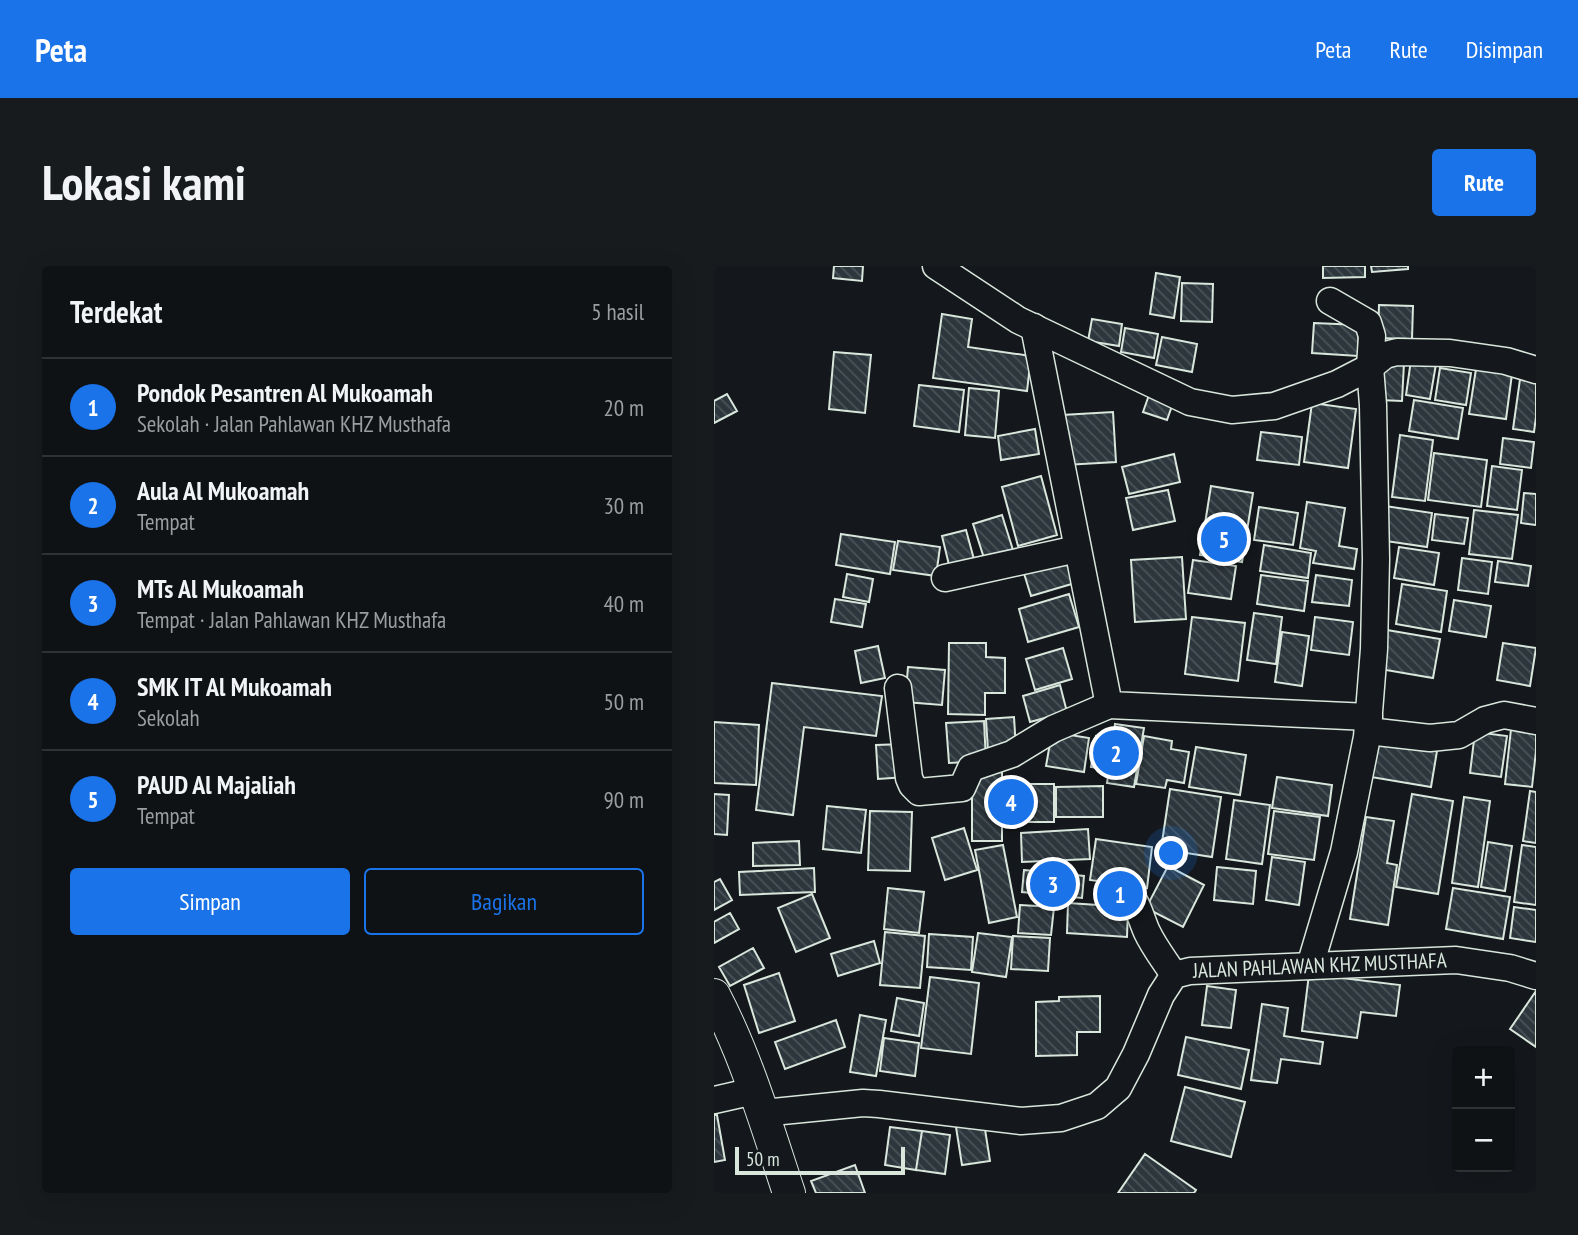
<!DOCTYPE html>
<html lang="id">
<head>
<meta charset="utf-8">
<style>
	body { margin:0; font-family:"PT Sans Narrow",sans-serif; background:#181b1e; color:#f1f3f6 }
	.controls { position:absolute; right:21px; bottom:21px; display:grid; overflow:hidden; border-radius:7px; box-shadow:0 7px 28px #0002 }
	.controls button { width:63px; height:63px; display:grid; place-items:center; padding:0; border:0; border-bottom:2px solid #2f3234; background:#0f1215; color:#f1f3f6; font:35px sans-serif }
	.scale { position:absolute; left:21px; bottom:18px; width:170px; box-sizing:border-box; padding-left:7px; border:4px solid #d8e6dc; border-top:0; font-size:19px; line-height:24px; white-space:nowrap; color:#d8e6dc; -webkit-text-stroke:5px #14181c; paint-order:stroke }
	.you { position:absolute; left:458px; top:588px; width:24px; height:24px; margin:-18px; border:5px solid #fff; border-radius:50%; background:#1a73e8; box-shadow:0 0 0 10px #1a73e833 }
	.badge { display:grid; place-items:center; width:46px; height:46px; border-radius:50%; background:#1a73e8; color:#fff; font-size:23px; font-weight:700 }
	.pin { position:absolute; translate:-50% -50%; border:4px solid #fff; box-shadow:0 2px 7px #0006 }
	.list { margin:0; padding:0; list-style:none }
	h2 { display:flex; justify-content:space-between; align-items:center; height:91px; margin:0; padding:0 28px; font-size:30px }
	h2 small { font-size:23px; font-weight:400; color:#9b9ea0 }
	.list li { display:grid; grid-template-columns:46px 1fr auto; gap:21px; align-items:center; box-sizing:border-box; height:98px; padding:0 28px; border-top:2px solid #2f3234 }
	.list b { display:block; font-size:26px; white-space:nowrap }
	.list p { margin:0; font-size:23px; white-space:nowrap; color:#9b9ea0 }
	.list em { font-size:23px; font-style:normal; color:#9b9ea0 }
	.actions { display:flex; gap:14px; padding:21px 28px }
	.actions a { flex:1; padding:16px 0; border:2px solid #1a73e8; border-radius:7px; text-align:center; font-size:24px; color:#1a73e8 }
	.actions .main { background:#1a73e8; color:#fff }
	.map { position:relative; flex:none; width:822px; height:927px; overflow:hidden; border-radius:7px }
	header { display:flex; align-items:center; gap:42px; box-sizing:border-box; height:98px; padding:0 35px; background:#1a73e8; color:#fff }
	header strong { font-size:33px }
	nav { display:flex; gap:38px; margin-inline-start:auto; font-size:24px }
	.intro { display:flex; align-items:center; justify-content:space-between; box-sizing:border-box; height:168px; padding:0 42px }
	h1 { margin:0; font-size:49px }
	.button { padding:18px 32px; border-radius:7px; background:#1a73e8; color:#fff; font-size:24px; font-weight:700 }
	main { display:flex; gap:42px; padding:0 42px }
	aside { flex:1; background:#0f1215; border-radius:7px; box-shadow:0 7px 28px #0002 }
	.map>svg:first-child { display:block }
</style>
</head>
<body>
<header>
<strong>Peta</strong>
<nav><a>Peta</a><a>Rute</a><a>Disimpan</a></nav>
</header>
<div class="intro"><h1>Lokasi kami</h1><a class="button">Rute</a></div>
<main>
<aside>
<h2>Terdekat<small>5 hasil</small></h2>
<ul class="list">
<li><span class="badge">1</span><div><b>Pondok Pesantren Al Mukoamah</b><p>Sekolah · Jalan Pahlawan KHZ Musthafa</p></div><em>20 m</em></li>
<li><span class="badge">2</span><div><b>Aula Al Mukoamah</b><p>Tempat</p></div><em>30 m</em></li>
<li><span class="badge">3</span><div><b>MTs Al Mukoamah</b><p>Tempat · Jalan Pahlawan KHZ Musthafa</p></div><em>40 m</em></li>
<li><span class="badge">4</span><div><b>SMK IT Al Mukoamah</b><p>Sekolah</p></div><em>50 m</em></li>
<li><span class="badge">5</span><div><b>PAUD Al Majaliah</b><p>Tempat</p></div><em>90 m</em></li>
</ul>
<div class="actions"><a class="main">Simpan</a><a>Bagikan</a></div>
</aside>
<div class="map">
<svg width="822" height="927" viewBox="0 0 822 927">
	<defs>
		<pattern id="building-back-hatch" width="6" height="6" patternUnits="userSpaceOnUse" patternTransform="scale(1.75)"><rect width="6" height="6" fill="#2c363c"/><path d="M-1 5l2 2M0 0l6 6M5-1l2 2" fill="none" stroke="#4a5358"/></pattern>
	</defs>
	<rect width="100%" height="100%" fill="#14181c"/>
	<path fill="url(#building-back-hatch)" stroke="#d8e6dc" stroke-width="2" d="M 120,0 L 149,0 L 148,15 L 119,12 Z
		M 609,0 L 651,0 L 651,11 L 609,12 Z
		M 657,0 L 694,0 L 694,3 L 658,6 Z
		M 442,7 L 466,11 L 460,52 L 436,48 Z
		M 468,17 L 499,18 L 498,56 L 467,55 Z
		M 665,39 L 699,40 L 698,73 L 664,72 Z
		M 228,48 L 258,53 L 254,81 L 317,90 L 313,125 L 219,112 Z
		M 378,53 L 408,58 L 405,80 L 374,75 Z
		M 600,57 L 645,59 L 644,90 L 598,87 Z
		M 411,62 L 444,68 L 440,92 L 407,86 Z
		M 448,71 L 483,78 L 478,106 L 442,99 Z
		M 120,86 L 157,89 L 151,147 L 115,143 Z
		M 697,94 L 722,98 L 716,133 L 692,129 Z
		M 667,96 L 690,97 L 688,135 L 665,134 Z
		M 726,102 L 757,107 L 752,139 L 721,134 Z
		M 762,103 L 798,108 L 792,153 L 755,148 Z
		M 807,106 L 822,108 L 822,151 L 820,166 L 799,163 Z
		M 205,119 L 250,124 L 245,166 L 200,160 Z
		M 255,122 L 285,125 L 281,172 L 251,169 Z
		M 13,128 L 23,145 L 0,157 L 0,135 Z
		M 435,129 L 459,137 L 453,154 L 429,146 Z
		M 700,134 L 749,142 L 744,173 L 695,165 Z
		M 598,137 L 642,143 L 634,202 L 590,196 Z
		M 399,146 L 402,196 L 351,199 L 348,149 Z
		M 321,163 L 325,188 L 287,194 L 284,170 Z
		M 547,166 L 588,171 L 585,199 L 543,194 Z
		M 686,169 L 719,174 L 711,235 L 678,231 Z
		M 789,172 L 820,176 L 817,202 L 786,198 Z
		M 720,187 L 773,194 L 767,241 L 714,234 Z
		M 460,188 L 466,216 L 415,228 L 408,201 Z
		M 778,200 L 808,204 L 803,244 L 773,240 Z
		M 327,210 L 343,269 L 304,280 L 288,221 Z
		M 497,220 L 539,227 L 528,296 L 486,289 Z
		M 454,224 L 461,255 L 419,264 L 412,232 Z
		M 810,227 L 822,228 L 822,259 L 807,257 Z
		M 593,236 L 631,242 L 625,280 L 643,283 L 640,303 L 599,297 L 602,285 L 586,282 Z
		M 671,240 L 718,247 L 713,281 L 665,274 Z
		M 545,241 L 584,247 L 579,279 L 540,274 Z
		M 760,244 L 804,249 L 798,293 L 755,288 Z
		M 721,248 L 754,252 L 750,278 L 718,274 Z
		M 288,249 L 299,284 L 270,292 L 259,258 Z
		M 252,264 L 261,297 L 236,303 L 228,270 Z
		M 127,268 L 181,276 L 176,308 L 122,299 Z
		M 184,275 L 226,281 L 222,310 L 179,304 Z
		M 550,279 L 597,287 L 594,312 L 546,305 Z
		M 685,281 L 725,287 L 720,319 L 680,312 Z
		M 353,287 L 361,317 L 317,330 L 308,301 Z
		M 468,291 L 472,353 L 421,356 L 417,294 Z
		M 748,292 L 778,296 L 774,328 L 744,324 Z
		M 479,294 L 522,300 L 517,333 L 474,327 Z
		M 784,295 L 817,300 L 814,320 L 781,316 Z
		M 133,308 L 159,313 L 155,336 L 129,331 Z
		M 547,309 L 594,315 L 590,345 L 543,338 Z
		M 602,309 L 638,314 L 635,340 L 598,336 Z
		M 688,318 L 733,325 L 727,366 L 682,358 Z
		M 355,328 L 365,361 L 314,376 L 305,343 Z
		M 121,333 L 152,338 L 148,361 L 117,356 Z
		M 740,334 L 777,340 L 772,371 L 735,365 Z
		M 540,347 L 568,351 L 562,398 L 533,394 Z
		M 478,351 L 531,357 L 524,415 L 471,408 Z
		M 601,351 L 639,356 L 635,389 L 597,384 Z
		M 673,364 L 726,373 L 719,412 L 666,403 Z
		M 568,366 L 595,370 L 588,420 L 561,416 Z
		M 235,377 L 272,377 L 272,391 L 291,392 L 291,427 L 271,427 L 271,449 L 234,448 Z
		M 789,377 L 822,382 L 816,420 L 783,414 Z
		M 164,380 L 171,412 L 147,417 L 141,385 Z
		M 349,382 L 358,413 L 321,424 L 312,393 Z
		M 194,401 L 231,404 L 228,439 L 191,436 Z
		M 58,417 L 168,430 L 162,470 L 90,461 L 79,549 L 42,544 Z
		M 346,419 L 353,446 L 316,456 L 309,430 Z
		M 300,451 L 302,483 L 274,485 L 272,453 Z
		M 798,454 L 822,457 L 822,485 L 818,521 L 791,518 Z
		M 270,455 L 272,495 L 235,497 L 232,457 Z
		M 0,456 L 45,459 L 42,519 L 0,517 Z
		M 401,458 L 430,462 L 420,521 L 393,517 L 395,504 L 377,501 L 382,470 L 399,473 Z
		M 338,466 L 375,472 L 370,506 L 332,500 Z
		M 761,466 L 793,470 L 787,511 L 756,507 Z
		M 430,470 L 458,475 L 457,483 L 475,486 L 470,517 L 453,514 L 451,522 L 422,518 Z
		M 663,470 L 724,479 L 717,521 L 657,511 Z
		M 190,478 L 192,511 L 164,513 L 162,479 Z
		M 482,481 L 532,489 L 526,529 L 475,521 Z
		M 258,505 L 288,505 L 288,575 L 258,575 Z
		M 563,511 L 618,519 L 614,550 L 558,542 Z
		M 298,518 L 340,518 L 340,556 L 298,556 Z
		M 389,520 L 389,551 L 342,551 L 342,521 Z
		M 456,523 L 507,531 L 498,591 L 447,583 Z
		M 816,525 L 822,526 L 822,577 L 809,575 Z
		M 0,528 L 15,529 L 13,569 L 0,568 Z
		M 698,528 L 739,535 L 724,628 L 682,621 Z
		M 750,531 L 776,535 L 764,621 L 738,617 Z
		M 520,534 L 556,539 L 548,598 L 512,593 Z
		M 113,540 L 152,544 L 147,587 L 109,583 Z
		M 156,545 L 198,546 L 196,605 L 154,604 Z
		M 560,545 L 606,551 L 600,594 L 554,588 Z
		M 652,551 L 680,555 L 673,597 L 683,599 L 674,659 L 636,653 Z
		M 250,562 L 263,604 L 231,614 L 218,572 Z
		M 374,563 L 376,593 L 308,596 L 307,567 Z
		M 382,573 L 438,581 L 433,622 L 376,614 Z
		M 85,575 L 86,599 L 39,600 L 39,577 Z
		M 774,576 L 798,580 L 791,625 L 767,621 Z
		M 289,579 L 303,651 L 275,657 L 261,584 Z
		M 808,579 L 822,581 L 822,639 L 800,636 Z
		M 558,591 L 591,596 L 585,639 L 552,634 Z
		M 454,600 L 490,619 L 469,661 L 432,642 Z
		M 503,601 L 542,605 L 539,638 L 500,634 Z
		M 100,602 L 101,626 L 26,629 L 25,606 Z
		M 310,604 L 370,610 L 368,632 L 308,626 Z
		M 6,613 L 18,634 L 0,644 L 0,616 Z
		M 174,622 L 210,626 L 205,667 L 170,663 Z
		M 739,622 L 796,631 L 789,673 L 732,663 Z
		M 98,628 L 116,672 L 82,686 L 64,642 Z
		M 354,637 L 414,641 L 413,671 L 353,667 Z
		M 306,639 L 340,641 L 337,669 L 304,667 Z
		M 800,641 L 822,644 L 822,676 L 796,672 Z
		M 16,647 L 25,663 L 0,677 L 0,656 Z
		M 171,666 L 211,670 L 206,722 L 166,719 Z
		M 264,667 L 298,671 L 292,711 L 258,706 Z
		M 215,668 L 259,671 L 257,704 L 213,701 Z
		M 299,670 L 336,672 L 334,705 L 297,703 Z
		M 160,675 L 166,697 L 124,710 L 117,688 Z
		M 39,682 L 50,702 L 16,720 L 5,701 Z
		M 65,707 L 81,755 L 45,767 L 30,719 Z
		M 595,708 L 686,719 L 682,750 L 647,746 L 643,772 L 588,765 Z
		M 216,711 L 265,717 L 257,788 L 207,782 Z
		M 493,720 L 522,724 L 517,762 L 488,759 Z
		M 822,725 L 822,781 L 796,763 Z
		M 386,730 L 386,766 L 363,766 L 363,789 L 322,790 L 322,736 L 345,735 L 345,731 Z
		M 183,732 L 210,737 L 205,770 L 177,765 Z
		M 548,738 L 574,742 L 570,770 L 609,776 L 606,798 L 567,793 L 563,817 L 537,814 Z
		M 146,749 L 172,754 L 162,810 L 136,806 Z
		M 122,754 L 131,781 L 71,803 L 61,776 Z
		M 472,771 L 535,784 L 527,823 L 464,809 Z
		M 170,772 L 205,777 L 201,810 L 166,805 Z
		M 471,821 L 531,836 L 517,891 L 457,875 Z
		M 0,849 L 3,849 L 11,894 L 0,896 Z
		M 270,857 L 276,895 L 248,899 L 242,861 Z
		M 176,861 L 208,865 L 202,904 L 171,899 Z
		M 208,865 L 236,869 L 231,908 L 202,904 Z
		M 431,888 L 482,924 L 480,927 L 404,927 Z
		M 141,899 L 151,927 L 102,927 L 97,915 Z"/>
	<g fill="none" stroke-linecap="round" stroke-linejoin="round">
		<g stroke="#d8e6dc" stroke-width="29">
			<g id="minor">
				<path d="M 222,0 L 304,54 L 476,136 L 518,144 L 560,140 L 623,118 L 656,101 L 659,139 L 662,293 L 660,383 L 653,471 L 630,586 L 596,700"/>
				<path d="M 616,35 L 654,57 L 658,70 L 656,101"/>
				<path d="M 320,61 L 395,439 L 655,451"/>
				<path d="M 656,101 L 671,89 L 683,86 L 736,87 L 792,95 L 822,104"/>
				<path d="M 231,312 L 363,283"/>
				<path d="M 184,422 L 195,512 L 198,519 L 205,526 L 248,522 L 257,502 L 298,488 L 339,463 L 395,439"/>
				<path d="M 654,465 L 716,472 L 745,469 L 771,454 L 790,449 L 822,455"/>
				<path d="M 420,635 C 426,645 428,655 433,666 C 440,681 451,695 460,709"/>
				<path d="M 0,834 L 40,825"/>
				<path id="s1" d="M 48,847 L 149,837 L 165,838 L 307,855 L 347,852 L 383,840 L 404,822 L 422,788 L 447,729 L 460,709 L 476,705 L 742,694 L 796,702 L 822,710"/>
			</g>
		</g>
		<g stroke="#d8e6dc" stroke-width="34">
			<path id="major" d="M 0,729 C 33,792 53,861 75,927"/>
		</g>
		<use href="#minor" stroke="#14181c" stroke-width="26"/>
		<use href="#major" stroke="#14181c" stroke-width="32"/>
	</g>
	<g text-anchor="middle" stroke-width="5" stroke-linejoin="round" paint-order="stroke">
		<g font-size="21" fill="#d8e6dc" stroke="#14181c">
			<text dy="7" stroke="none"><textPath href="#s1" startOffset="639">JALAN PAHLAWAN KHZ MUSTHAFA</textPath></text>
		</g>
	</g>
</svg>
<div class="controls">
<button>+</button>
<button>−</button>
</div>
<div class="scale">50 m</div>
<div class="you"></div>
<div class="pin badge" style="left:406px;top:628px">1</div>
<div class="pin badge" style="left:402px;top:487px">2</div>
<div class="pin badge" style="left:339px;top:618px">3</div>
<div class="pin badge" style="left:297px;top:536px">4</div>
<div class="pin badge" style="left:510px;top:273px">5</div>
</div>
</main>
</body>
</html>
